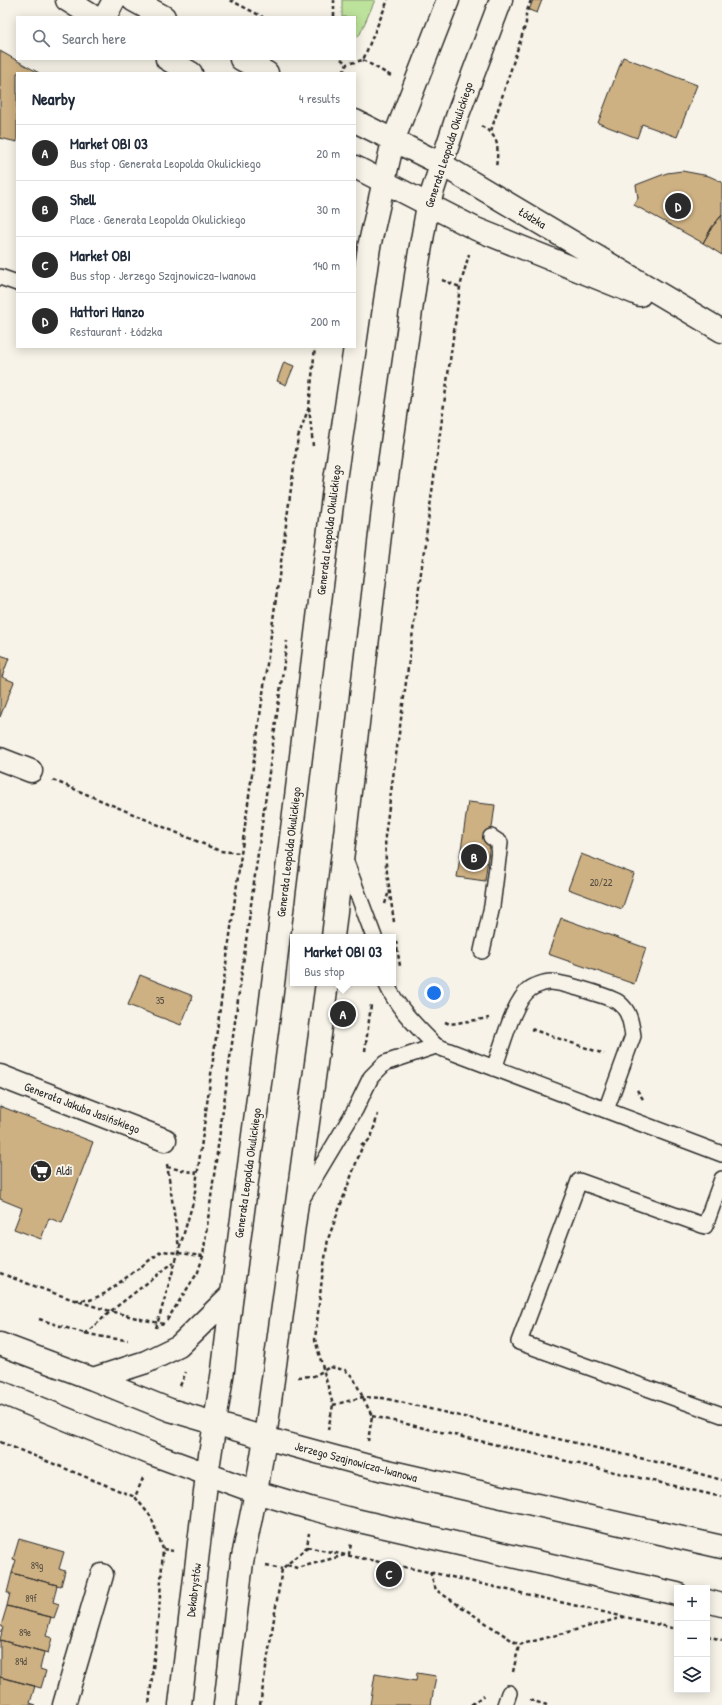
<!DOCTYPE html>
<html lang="en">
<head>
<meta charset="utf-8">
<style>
	body { margin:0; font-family:"Patrick Hand",sans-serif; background:#f2f2f3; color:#1f2937 }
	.controls { position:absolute; right:12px; bottom:12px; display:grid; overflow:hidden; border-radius:0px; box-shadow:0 2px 10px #0003 }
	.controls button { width:36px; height:36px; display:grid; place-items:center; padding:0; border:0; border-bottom:1px solid #e0e1e3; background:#fff; color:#1f2937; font:20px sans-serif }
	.you { position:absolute; left:434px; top:993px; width:14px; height:14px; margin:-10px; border:3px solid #fff; border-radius:50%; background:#1a73e8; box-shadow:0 0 0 6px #1a73e833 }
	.badge { display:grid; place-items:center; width:26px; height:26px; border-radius:50%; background:#2b2b2b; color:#fff; font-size:13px; font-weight:700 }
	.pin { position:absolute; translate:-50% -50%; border:2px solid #fff; box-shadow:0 1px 4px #0006 }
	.popup { position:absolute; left:290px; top:934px; width:106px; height:52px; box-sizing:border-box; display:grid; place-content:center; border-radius:0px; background:#fff; filter:drop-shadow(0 1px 3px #0005); font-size:13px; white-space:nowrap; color:#747a83 }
	.popup b { font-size:15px; color:#1f2937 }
	.popup::after { content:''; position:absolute; left:50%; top:100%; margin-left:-8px; border:8px solid transparent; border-top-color:#fff }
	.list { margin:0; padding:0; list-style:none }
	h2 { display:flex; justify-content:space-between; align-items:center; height:52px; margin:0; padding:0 16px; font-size:17px }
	h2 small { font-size:13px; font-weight:400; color:#747a83 }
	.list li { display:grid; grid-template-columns:26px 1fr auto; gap:12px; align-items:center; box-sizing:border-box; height:56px; padding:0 16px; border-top:1px solid #e0e1e3 }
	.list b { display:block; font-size:15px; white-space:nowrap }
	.list p { margin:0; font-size:13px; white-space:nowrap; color:#747a83 }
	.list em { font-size:13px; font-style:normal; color:#747a83 }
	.icon { flex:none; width:22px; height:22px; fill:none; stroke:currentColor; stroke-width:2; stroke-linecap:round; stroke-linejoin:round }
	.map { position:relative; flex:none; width:722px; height:1705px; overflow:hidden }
	.search { position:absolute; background:#fff; box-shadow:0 2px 10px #0003; left:16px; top:16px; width:340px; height:44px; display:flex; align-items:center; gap:10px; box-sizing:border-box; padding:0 14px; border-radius:0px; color:#747a83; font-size:15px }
	.panel { position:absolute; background:#fff; box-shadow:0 2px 10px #0003; left:16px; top:72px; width:340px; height:276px; border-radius:0px }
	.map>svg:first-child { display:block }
</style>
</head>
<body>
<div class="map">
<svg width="722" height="1705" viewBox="0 0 722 1705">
	<rect width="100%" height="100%" fill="#f7f3e8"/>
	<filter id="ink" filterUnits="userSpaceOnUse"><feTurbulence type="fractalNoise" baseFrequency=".025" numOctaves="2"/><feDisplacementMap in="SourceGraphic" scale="8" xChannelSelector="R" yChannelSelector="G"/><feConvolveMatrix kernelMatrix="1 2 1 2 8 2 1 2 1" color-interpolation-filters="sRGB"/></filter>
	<g filter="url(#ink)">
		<path fill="#bde29c" stroke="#748664" d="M 342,0 L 375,0 L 360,34 L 355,39 L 355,17 L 342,17 Z"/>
		<path fill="#ceb183" stroke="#2b2b2b" d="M 533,0 L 542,0 L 537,13 L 529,10 Z
			M 0,51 L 39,73 L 17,73 L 17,142 L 0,138 Z
			M 623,57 L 697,85 L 677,137 L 642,124 L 637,138 L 598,123 Z
			M 682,171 L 709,176 L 722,182 L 722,215 L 712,227 L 703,243 L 634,205 L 638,198 L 636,185 L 667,173 Z
			M 722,215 L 722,255 L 703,243 L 712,227 Z
			M 284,362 L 294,366 L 286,385 L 277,381 Z
			M 0,655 L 9,658 L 2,677 L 14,682 L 0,717 Z
			M 468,802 L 495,805 L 485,881 L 457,877 Z
			M 581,854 L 634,874 L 622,909 L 568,889 Z
			M 561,918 L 646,948 L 634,984 L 548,954 Z
			M 140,975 L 193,996 L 181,1025 L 128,1005 Z
			M 0,1106 L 93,1142 L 62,1223 L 49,1218 L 41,1239 L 14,1229 L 22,1208 L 0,1199 Z
			M 19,1539 L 64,1552 L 59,1569 L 65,1571 L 61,1586 L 12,1573 L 16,1560 L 13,1559 Z
			M 379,1568 L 399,1572 L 397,1579 L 378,1575 Z
			M 12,1573 L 57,1585 L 53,1602 L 59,1604 L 54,1618 L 7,1606 L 10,1593 L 7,1593 Z
			M 7,1606 L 51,1617 L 46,1636 L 52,1638 L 48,1653 L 0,1640 L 3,1627 L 1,1626 Z
			M 0,1640 L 44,1652 L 40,1669 L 46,1671 L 41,1688 L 0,1677 Z
			M 417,1673 L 436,1676 L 431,1705 L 370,1705 L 375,1674 L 416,1681 Z
			M 0,1677 L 35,1686 L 30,1703 L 36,1705 L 0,1705 Z"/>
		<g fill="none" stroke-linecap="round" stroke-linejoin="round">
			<g stroke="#2b2b2b" stroke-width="18">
				<path id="lane" d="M 0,277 L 17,283
					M 344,857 L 374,937
					M 482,951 L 492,906 L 500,843 L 491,837
					M 386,983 C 397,1008 417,1027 436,1046 L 722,1154
					M 494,1068 C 502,1048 513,1001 530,989 C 534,986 545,982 550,982 C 560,982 612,997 619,1003 C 630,1011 631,1024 633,1036 L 606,1110
					M 722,1179 L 705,1226 L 579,1181 L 519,1342 L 722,1415
					M 300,1202 L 355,1110 L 371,1077 L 385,1063 L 436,1046
					M 505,1705 L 509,1693"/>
			</g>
			<g stroke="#2b2b2b" stroke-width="25">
				<path id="street" d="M 105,17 L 114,0
					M 0,759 L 31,771
					M 0,1076 L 165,1140
					M 64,1705 L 102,1575"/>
			</g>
			<g stroke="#2b2b2b" stroke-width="25">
				<path id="secondary" d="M 67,0 L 94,17
					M 133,0 L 164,17
					M 167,59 L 191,73
					M 241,59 L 267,73
					M 355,121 L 441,164 L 722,331
					M 355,167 L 476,229 L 640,295
					M 265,1438 L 383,1470 L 722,1547
					M 707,1601 L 722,1605
					M 180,1705 L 207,1475
					M 225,1705 L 242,1562 L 256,1492 L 313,1509 L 355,1520 L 677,1594"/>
			</g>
			<g stroke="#2b2b2b" stroke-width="25">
				<path id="primary" d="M 355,345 L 369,247 L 393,141 L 448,0
					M 333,937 L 385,492 L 417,269 L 428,205 L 458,114 L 501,0
					M 0,1344 L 93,1379 L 170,1410 L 265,1438
					M 93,1379 L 146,1362 L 179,1346 L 232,1294
					M 0,1392 L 152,1454 L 256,1492 L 265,1438 L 327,983
					M 207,1475 L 223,1370 L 232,1294 L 271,1000 L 335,480 L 355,347"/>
			</g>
			<path stroke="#2b2b2b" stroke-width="2.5" stroke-dasharray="4 3" stroke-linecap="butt" d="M 230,0 L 263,17
				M 334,17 L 334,0
				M 341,59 L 347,64
				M 363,60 L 391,76
				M 343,73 L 347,64 L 363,60 L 388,0
				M 481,126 C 501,137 498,148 496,168
				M 491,131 L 526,23 L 526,14 L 531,0
				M 442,280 L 460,287
				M 313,446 L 309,407 L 315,347
				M 53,780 L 220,851 L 241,853
				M 385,904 L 388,894
				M 394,922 L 386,865 L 385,836 L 460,287 L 469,254
				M 396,941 L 400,966
				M 445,1022 L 450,1024 L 489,1018
				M 531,1029 L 604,1054
				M 365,1051 L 371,1005
				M 637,1090 L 643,1099
				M 362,1147 L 371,1138 L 378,1114
				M 167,1164 L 179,1248
				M 167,1167 L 197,1173
				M 0,1273 C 54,1294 108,1313 164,1324
				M 75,1300 L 90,1300 L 104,1294 L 162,1251 L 203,1256
				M 39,1319 C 69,1329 97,1338 128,1340
				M 167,1320 L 198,1272 L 203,1256 L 287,641
				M 156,1328 L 194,1199 L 298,437 L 309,407
				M 85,1334 L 111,1311 L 174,1262
				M 298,1377 L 314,1376 L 330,1367 L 345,1370 L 353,1377 L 372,1416 L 368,1441
				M 180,1386 L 186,1372
				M 333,1405 L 363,1397 L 383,1398 L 661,1463 L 722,1480
				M 372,1416 L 722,1497
				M 328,1430 L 333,1405 L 315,1339 L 322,1278 L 328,1239 L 362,1147 L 362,1143
				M 0,1442 L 135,1497
				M 143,1478 L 135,1497 L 151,1517 L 163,1549 L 159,1612 L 149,1705
				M 307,1547 L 443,1575 L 677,1629
				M 163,1549 L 173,1551
				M 287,1565 L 297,1568 L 349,1554 L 351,1544
				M 266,1566 L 282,1569
				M 430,1572 L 436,1590 L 519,1645 L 624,1617
				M 707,1636 L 722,1640
				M 513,1672 L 519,1645
				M 530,1700 L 547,1705
				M 260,1705 L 282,1569 L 307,1547 L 309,1533
				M 471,1705 L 484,1695"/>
			<use href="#lane" stroke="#f7f3e8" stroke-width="15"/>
			<use href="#street" stroke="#f7f3e8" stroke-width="22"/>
			<use href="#secondary" stroke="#f7f3e8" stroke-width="22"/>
			<use href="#primary" stroke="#f7f3e8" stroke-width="22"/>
		</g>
	</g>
	<defs>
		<g id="supermarket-disc" transform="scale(1.15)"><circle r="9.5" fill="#2b2b2b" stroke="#f7f3e8"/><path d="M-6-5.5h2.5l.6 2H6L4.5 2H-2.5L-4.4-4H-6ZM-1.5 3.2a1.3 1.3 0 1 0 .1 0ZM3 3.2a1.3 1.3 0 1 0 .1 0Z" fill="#fff"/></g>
	</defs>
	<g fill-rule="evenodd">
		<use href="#supermarket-disc" x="41" y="1171"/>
	</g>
	<g text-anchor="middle" stroke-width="4" stroke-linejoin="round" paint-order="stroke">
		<g font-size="10" fill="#544c41">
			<text x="601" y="886">20/22</text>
			<text x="160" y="1004">35</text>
			<text x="37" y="1569">89g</text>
			<text x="31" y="1602">89f</text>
			<text x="25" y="1636">89e</text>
			<text x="21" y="1665">89d</text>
		</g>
		<g font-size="12" fill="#2b2b2b" stroke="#f7f3e8">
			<text transform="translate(449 145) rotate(-72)" y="4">Generała Leopolda Okulickiego</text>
			<text transform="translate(532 218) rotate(31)" y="4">Łódzka</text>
			<text transform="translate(329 530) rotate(-83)" y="4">Generała Leopolda Okulickiego</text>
			<text transform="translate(289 852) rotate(-83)" y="4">Generała Leopolda Okulickiego</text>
			<text transform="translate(82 1108) rotate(21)" y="4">Generała Jakuba Jasińskiego</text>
			<text transform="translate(248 1173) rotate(-82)" y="4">Generała Leopolda Okulickiego</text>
			<text transform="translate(356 1462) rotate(15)" y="4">Jerzego Szajnowicza-Iwanowa</text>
			<text transform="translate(194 1590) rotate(-83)" y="4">Dekabrystów</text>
		</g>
		<g font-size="12" fill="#2b2b2b" stroke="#f7f3e8" text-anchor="start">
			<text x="56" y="1175">Aldi</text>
		</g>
	</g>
</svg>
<div class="controls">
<button>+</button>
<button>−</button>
<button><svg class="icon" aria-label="layers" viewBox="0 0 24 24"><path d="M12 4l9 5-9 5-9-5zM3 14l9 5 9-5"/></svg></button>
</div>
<div class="you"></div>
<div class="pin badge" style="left:343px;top:1014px">A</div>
<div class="popup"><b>Market OBI 03</b>Bus stop</div>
<div class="pin badge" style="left:474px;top:857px">B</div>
<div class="pin badge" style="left:389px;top:1574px">C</div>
<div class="pin badge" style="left:678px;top:206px">D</div>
<div class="search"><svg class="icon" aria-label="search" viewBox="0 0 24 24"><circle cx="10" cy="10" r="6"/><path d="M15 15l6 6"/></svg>Search here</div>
<section class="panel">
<h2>Nearby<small>4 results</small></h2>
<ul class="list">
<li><span class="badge">A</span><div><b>Market OBI 03</b><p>Bus stop · Generała Leopolda Okulickiego</p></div><em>20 m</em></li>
<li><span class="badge">B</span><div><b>Shell</b><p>Place · Generała Leopolda Okulickiego</p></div><em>30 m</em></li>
<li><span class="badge">C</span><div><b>Market OBI</b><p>Bus stop · Jerzego Szajnowicza-Iwanowa</p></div><em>140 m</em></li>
<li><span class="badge">D</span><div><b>Hattori Hanzo</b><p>Restaurant · Łódzka</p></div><em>200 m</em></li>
</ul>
</section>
</div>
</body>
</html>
